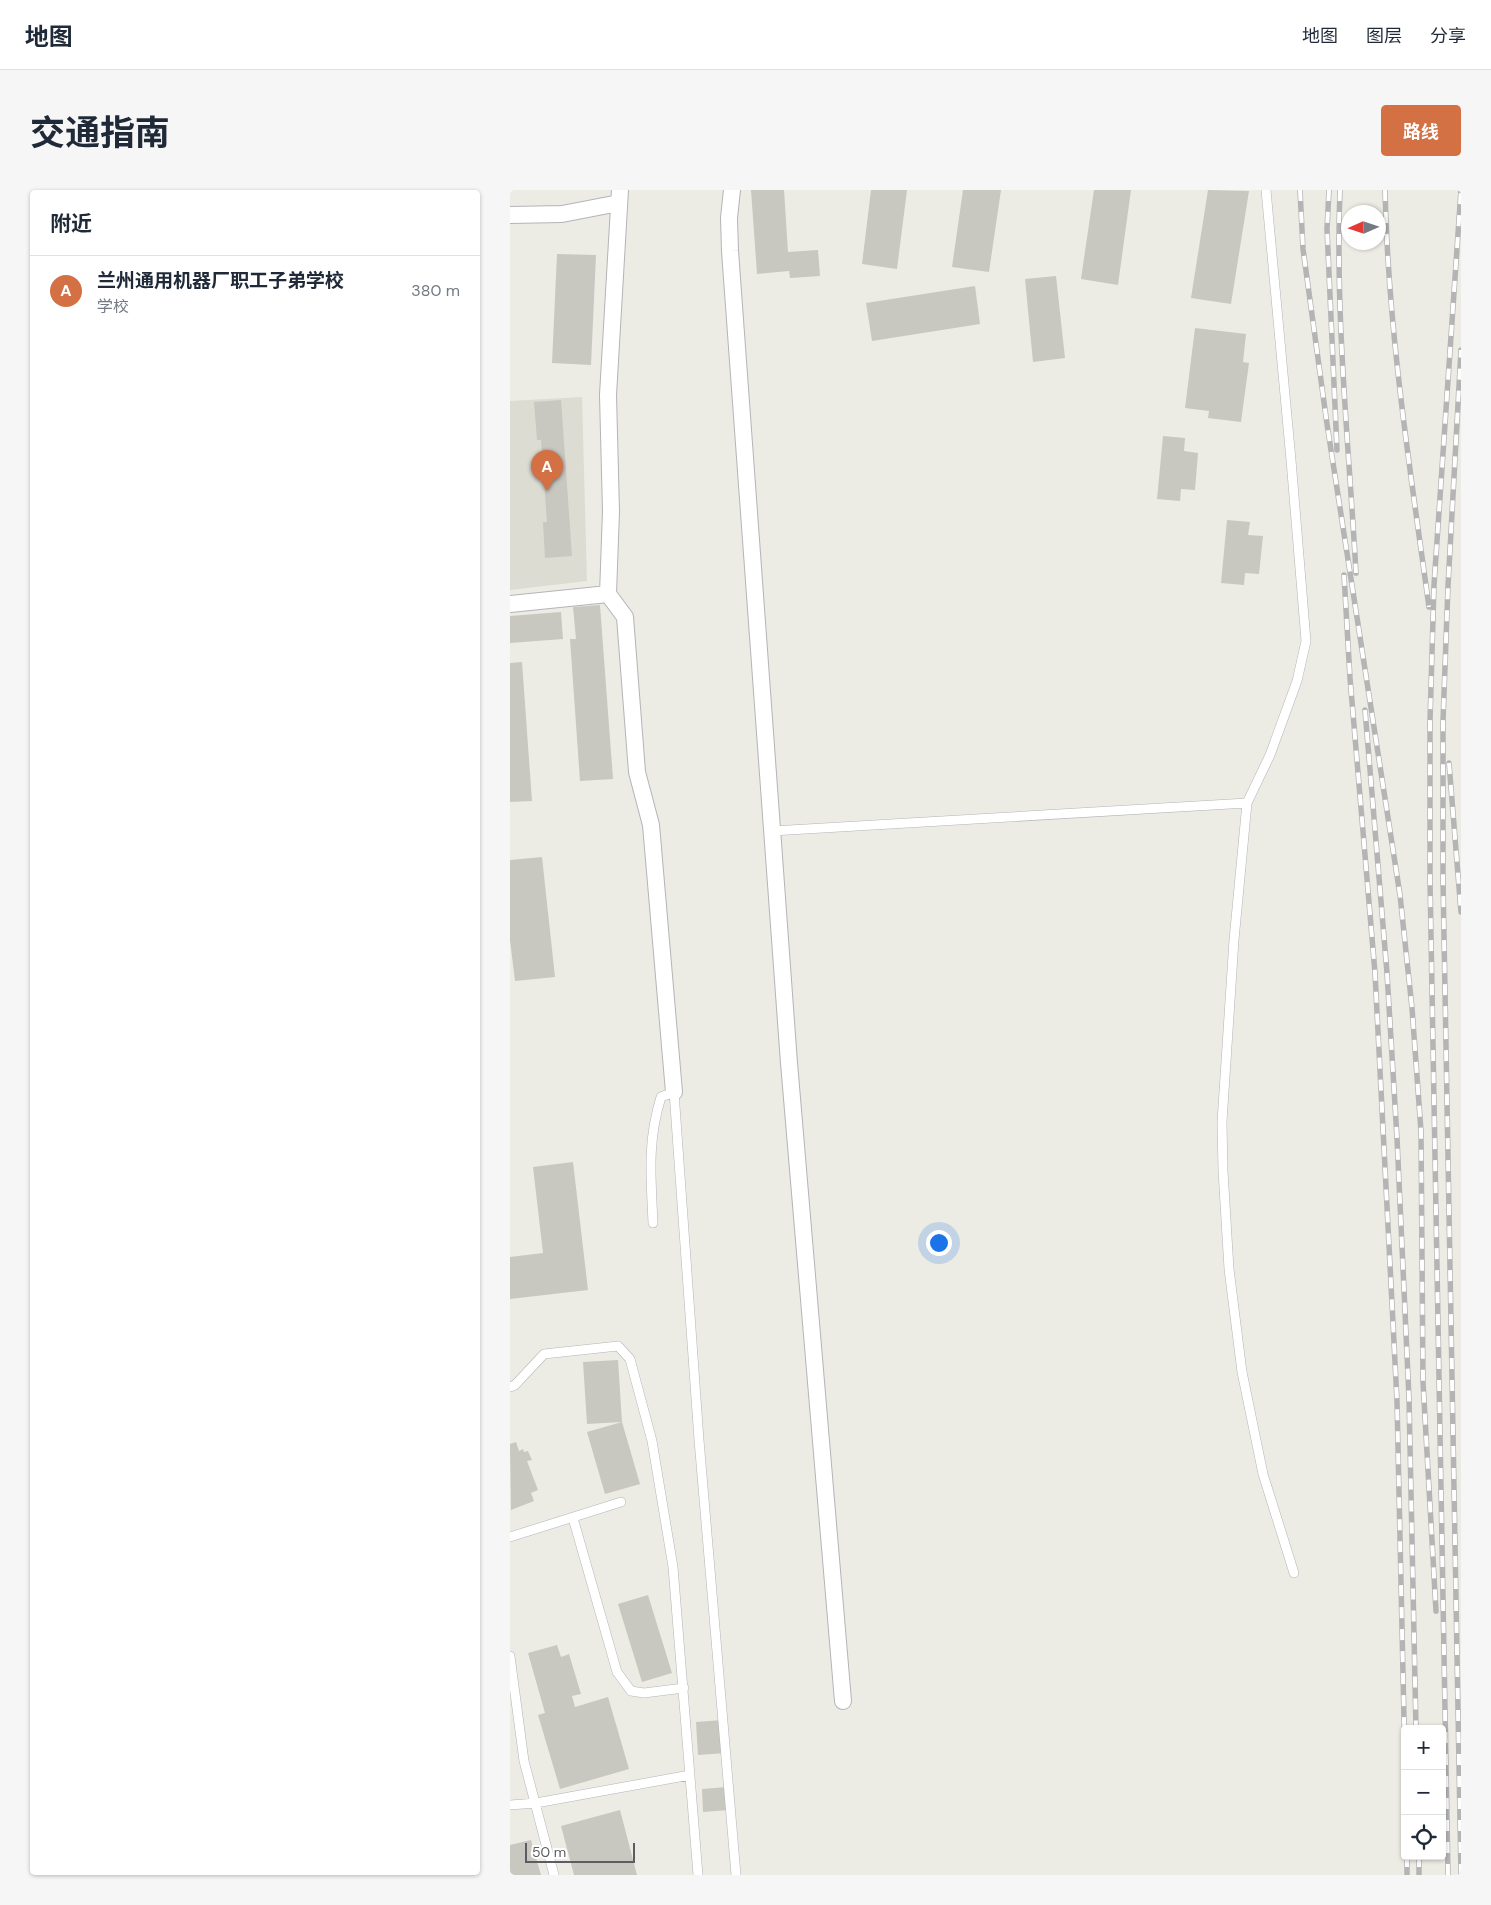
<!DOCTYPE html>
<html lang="zh">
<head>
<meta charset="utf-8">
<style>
	body { margin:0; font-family:"DM Sans","Noto Sans SC",sans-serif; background:#f6f6f7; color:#1f2937 }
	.controls { position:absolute; right:15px; bottom:15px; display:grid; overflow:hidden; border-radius:5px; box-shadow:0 1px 4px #0004 }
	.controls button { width:45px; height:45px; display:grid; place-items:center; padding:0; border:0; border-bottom:1px solid #e0e1e3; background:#fff; color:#1f2937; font:25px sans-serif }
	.compass { position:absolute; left:831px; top:15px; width:45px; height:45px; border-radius:50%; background:#fff; box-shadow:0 1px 4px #0004; rotate:267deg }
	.scale { position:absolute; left:15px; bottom:12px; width:110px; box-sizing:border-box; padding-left:5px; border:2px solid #5c5d62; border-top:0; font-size:14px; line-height:18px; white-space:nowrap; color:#5c5d62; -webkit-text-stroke:4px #fff; paint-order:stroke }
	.you { position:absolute; left:428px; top:1052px; width:18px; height:18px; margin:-12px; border:4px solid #fff; border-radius:50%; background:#1a73e8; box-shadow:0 0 0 8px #1a73e833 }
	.badge { display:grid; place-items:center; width:32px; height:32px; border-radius:50%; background:#d37044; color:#fff; font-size:16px; font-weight:700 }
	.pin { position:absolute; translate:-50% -41px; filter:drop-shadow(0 1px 2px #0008) }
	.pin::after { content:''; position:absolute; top:26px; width:18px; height:15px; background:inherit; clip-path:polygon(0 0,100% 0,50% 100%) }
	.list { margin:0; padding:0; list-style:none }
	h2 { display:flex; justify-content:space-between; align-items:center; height:65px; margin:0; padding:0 20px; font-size:21px }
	h2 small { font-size:16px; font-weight:400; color:#747a83 }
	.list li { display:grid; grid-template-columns:32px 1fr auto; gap:15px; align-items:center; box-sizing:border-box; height:70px; padding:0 20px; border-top:1px solid #e0e1e3 }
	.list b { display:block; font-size:19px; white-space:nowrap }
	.list p { margin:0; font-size:16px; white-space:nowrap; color:#747a83 }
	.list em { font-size:16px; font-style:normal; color:#747a83 }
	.icon { flex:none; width:28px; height:28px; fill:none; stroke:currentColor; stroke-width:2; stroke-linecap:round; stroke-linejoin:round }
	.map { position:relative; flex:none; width:951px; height:1685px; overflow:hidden; border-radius:5px }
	header { display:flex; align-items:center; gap:30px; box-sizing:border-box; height:70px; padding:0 25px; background:#fff; border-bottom:1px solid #e0e1e3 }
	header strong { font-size:24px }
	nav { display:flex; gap:28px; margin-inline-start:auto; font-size:18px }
	.intro { display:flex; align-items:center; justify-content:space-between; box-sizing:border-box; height:120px; padding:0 30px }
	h1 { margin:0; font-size:35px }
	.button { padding:12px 22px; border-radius:5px; background:#d37044; color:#fff; font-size:18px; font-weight:700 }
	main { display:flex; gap:30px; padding:0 30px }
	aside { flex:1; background:#fff; border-radius:5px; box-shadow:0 1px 4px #0004 }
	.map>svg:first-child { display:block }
</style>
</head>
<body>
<header>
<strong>地图</strong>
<nav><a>地图</a><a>图层</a><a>分享</a></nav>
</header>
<div class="intro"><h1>交通指南</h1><a class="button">路线</a></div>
<main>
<aside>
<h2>附近<small></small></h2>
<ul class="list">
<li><span class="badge">A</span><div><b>兰州通用机器厂职工子弟学校</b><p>学校</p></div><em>380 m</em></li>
</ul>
</aside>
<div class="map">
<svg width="951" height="1685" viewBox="0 0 951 1685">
	<rect width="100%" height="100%" fill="#ecece4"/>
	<path fill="#dcdcd2" d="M 72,207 L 77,391 L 0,400 L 0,211 Z"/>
	<path fill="#c8c7c0" d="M 241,0 L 274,0 L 278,62 L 308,60 L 310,86 L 280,88 L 279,81 L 247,84 Z
		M 361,0 L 397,0 L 387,79 L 352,74 Z
		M 453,0 L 491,0 L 479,82 L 442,77 Z
		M 584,0 L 621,0 L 608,95 L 571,89 Z
		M 698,0 L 739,1 L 721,114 L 681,108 Z
		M 47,64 L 86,65 L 81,175 L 42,173 Z
		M 546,86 L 555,168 L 523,172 L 515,89 Z
		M 465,96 L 470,134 L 362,151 L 356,113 Z
		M 685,138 L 736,144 L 733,172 L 739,173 L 731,232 L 698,228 L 699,221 L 675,218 Z
		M 51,210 L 62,366 L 35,368 L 33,332 L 37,332 L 31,250 L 27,250 L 24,212 Z
		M 653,246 L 675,248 L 674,261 L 688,263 L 685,300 L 671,299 L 670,311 L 647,309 Z
		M 717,330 L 740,332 L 738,345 L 753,346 L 749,384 L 735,383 L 734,395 L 711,393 Z
		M 90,415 L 103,589 L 70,591 L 60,449 L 66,449 L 63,417 Z
		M 51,422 L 53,449 L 0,453 L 0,426 Z
		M 12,472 L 22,611 L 0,612 L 0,473 Z
		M 32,667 L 45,787 L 5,791 L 0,750 L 0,670 Z
		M 63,972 L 78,1100 L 0,1109 L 0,1067 L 33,1063 L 23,977 Z
		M 108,1170 L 112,1232 L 130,1294 L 95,1304 L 77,1242 L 112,1232 L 77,1234 L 73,1172 Z
		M 6,1252 L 9,1261 L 13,1259 L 14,1262 L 18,1261 L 22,1270 L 17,1271 L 28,1300 L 21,1303 L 24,1311 L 1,1320 L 0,1254 Z
		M 138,1405 L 162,1483 L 132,1492 L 108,1414 Z
		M 47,1455 L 51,1467 L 59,1464 L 71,1504 L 62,1506 L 65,1517 L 98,1507 L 119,1579 L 50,1599 L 28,1525 L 35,1523 L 18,1463 Z
		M 213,1530 L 216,1563 L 188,1565 L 186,1532 Z
		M 217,1597 L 219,1620 L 193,1622 L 192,1599 Z
		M 110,1620 L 127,1685 L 64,1685 L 51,1636 Z
		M 21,1650 L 31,1685 L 0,1685 L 0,1655 Z"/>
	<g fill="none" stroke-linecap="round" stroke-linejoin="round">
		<g stroke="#b4b4b9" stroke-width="10">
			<path id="lane" d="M 756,0 L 781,270 L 796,451 L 787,491 L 760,565 L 737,613 L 724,750 L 712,932 L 713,981 L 719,1079 L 732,1182 L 753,1284 L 784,1383
				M 262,641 L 737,613
				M 143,1033 C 141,987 137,952 151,907 L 164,902 L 189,1250 L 226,1685
				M 0,1197 L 5,1195 L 34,1164 L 108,1156 L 120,1169 L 142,1251 L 163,1377 L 188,1685
				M 63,1328 L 107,1482 L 121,1501 L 134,1503 L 174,1498
				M 0,1347 L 111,1312
				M 0,1466 L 14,1571 L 44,1685
				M 0,1615 L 26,1613 L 180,1585"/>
		</g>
		<g stroke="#b4b4b9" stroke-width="18">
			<path id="street" d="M 222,0 L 219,28 L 220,61 L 279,873 L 333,1511
				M 0,25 L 52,24 L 109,13
				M 98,404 L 115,427 L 127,582 L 141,635 L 164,902
				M 0,414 L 98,404 L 101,321 L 98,205 L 110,0"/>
		</g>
		<use href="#lane" stroke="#fff" stroke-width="9"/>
		<use href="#street" stroke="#fff" stroke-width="16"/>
		<g stroke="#b4b4b5" stroke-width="5.5">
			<path id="rail" d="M 790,0 L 793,59 L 817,234 L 890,705 L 902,818 L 911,941 L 913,1192 L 926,1421
				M 819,0 L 817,39 L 827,260
				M 830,0 C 825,127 839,256 846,383
				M 875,0 C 878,140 900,279 919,417
				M 834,385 L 840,488 L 865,783 L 887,1211 L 895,1575
				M 855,520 L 877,783 L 887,948 L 899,1208 L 906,1539
				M 939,573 L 951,722
				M 897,1666 L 897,1685
				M 909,1666 L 909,1685
				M 938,1685 L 920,690 L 920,531 L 924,395 L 951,0
				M 951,1685 L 933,690 L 933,531 L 938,396 L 951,160"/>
		</g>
		<use href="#rail" stroke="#fff" stroke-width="4" stroke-dasharray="11" stroke-linecap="butt"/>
	</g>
</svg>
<div class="controls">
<button>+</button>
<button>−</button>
<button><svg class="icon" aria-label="locate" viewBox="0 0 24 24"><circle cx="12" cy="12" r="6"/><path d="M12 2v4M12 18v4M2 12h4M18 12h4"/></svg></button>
</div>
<svg class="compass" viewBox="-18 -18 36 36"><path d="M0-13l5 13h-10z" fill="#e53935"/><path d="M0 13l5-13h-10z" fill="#747a83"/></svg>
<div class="scale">50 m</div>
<div class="you"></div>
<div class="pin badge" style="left:37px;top:301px">A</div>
</div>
</main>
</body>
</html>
